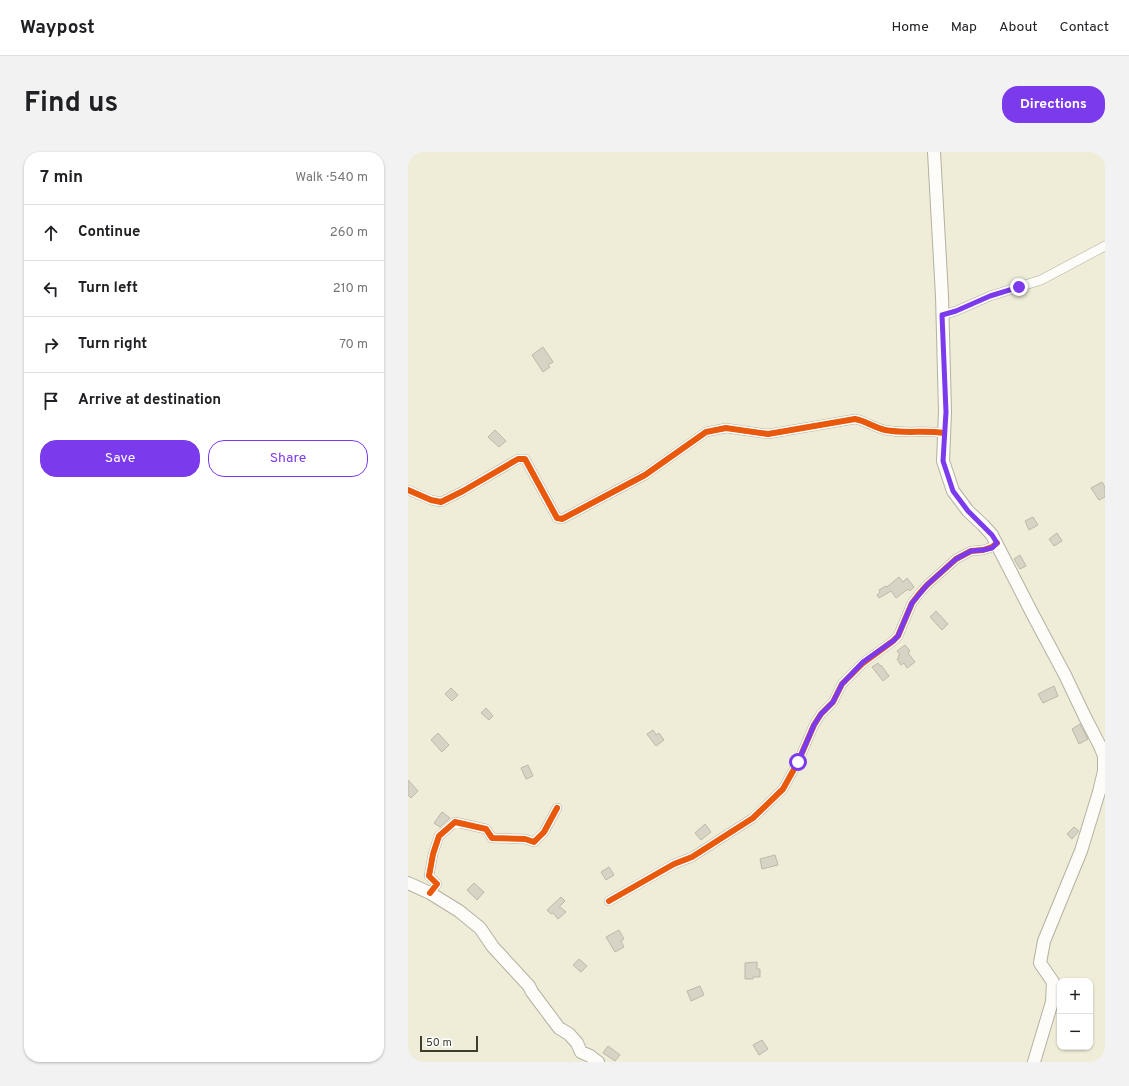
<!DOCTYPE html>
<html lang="en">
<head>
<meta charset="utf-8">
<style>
	body { margin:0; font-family:Overpass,sans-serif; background:#f2f2f2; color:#202124 }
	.controls { position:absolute; right:12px; bottom:12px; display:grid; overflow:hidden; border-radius:8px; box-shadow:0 1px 3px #0004 }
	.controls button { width:36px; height:36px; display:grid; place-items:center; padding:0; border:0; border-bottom:1px solid #e0e0e0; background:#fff; color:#202124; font:20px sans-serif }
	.scale { position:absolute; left:12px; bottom:10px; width:58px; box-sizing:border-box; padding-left:4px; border:2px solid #3f3d2e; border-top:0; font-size:11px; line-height:14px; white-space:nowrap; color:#3f3d2e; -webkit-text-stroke:3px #fff; paint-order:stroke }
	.stop { position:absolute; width:12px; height:12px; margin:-9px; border:3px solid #7c3aed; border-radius:50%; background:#fff }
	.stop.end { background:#7c3aed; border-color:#fff; box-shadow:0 1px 4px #0008 }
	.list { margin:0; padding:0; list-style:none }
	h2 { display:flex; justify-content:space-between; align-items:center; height:52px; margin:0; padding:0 16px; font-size:17px }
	h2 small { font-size:13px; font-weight:400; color:#757577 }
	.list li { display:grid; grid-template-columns:26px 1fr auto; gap:12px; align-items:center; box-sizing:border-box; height:56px; padding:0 16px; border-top:1px solid #e0e0e0 }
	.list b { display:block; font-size:15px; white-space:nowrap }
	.list em { font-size:13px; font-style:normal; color:#757577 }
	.actions { display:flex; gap:8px; padding:12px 16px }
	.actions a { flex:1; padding:9px 0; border:1px solid #7c3aed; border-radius:16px; text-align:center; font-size:14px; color:#7c3aed }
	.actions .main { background:#7c3aed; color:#fff }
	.icon { flex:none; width:22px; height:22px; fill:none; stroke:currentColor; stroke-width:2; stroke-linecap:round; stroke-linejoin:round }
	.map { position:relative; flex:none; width:697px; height:910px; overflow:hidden; border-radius:16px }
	header { display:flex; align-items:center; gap:24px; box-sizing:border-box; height:56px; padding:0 20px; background:#fff; border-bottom:1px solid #e0e0e0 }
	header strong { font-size:19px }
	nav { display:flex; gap:22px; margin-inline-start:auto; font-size:14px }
	.intro { display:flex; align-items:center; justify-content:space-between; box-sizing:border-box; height:96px; padding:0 24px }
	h1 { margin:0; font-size:28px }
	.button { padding:10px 18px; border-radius:16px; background:#7c3aed; color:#fff; font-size:14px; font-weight:700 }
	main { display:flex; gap:24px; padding:0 24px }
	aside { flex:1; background:#fff; border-radius:16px; box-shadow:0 1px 3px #0004 }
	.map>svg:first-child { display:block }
</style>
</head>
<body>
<header>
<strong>Waypost</strong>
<nav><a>Home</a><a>Map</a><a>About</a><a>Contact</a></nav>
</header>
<div class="intro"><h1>Find us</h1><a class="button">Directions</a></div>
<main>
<aside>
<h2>7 min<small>Walk · 540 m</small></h2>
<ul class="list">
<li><svg class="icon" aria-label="ahead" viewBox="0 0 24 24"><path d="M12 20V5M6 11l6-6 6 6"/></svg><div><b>Continue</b></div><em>260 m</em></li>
<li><svg class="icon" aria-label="left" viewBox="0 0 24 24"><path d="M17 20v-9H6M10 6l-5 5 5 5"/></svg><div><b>Turn left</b></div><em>210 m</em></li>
<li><svg class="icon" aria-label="right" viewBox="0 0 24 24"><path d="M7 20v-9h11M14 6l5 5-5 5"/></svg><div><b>Turn right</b></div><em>70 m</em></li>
<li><svg class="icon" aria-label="arrive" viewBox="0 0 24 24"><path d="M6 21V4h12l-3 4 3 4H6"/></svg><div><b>Arrive at destination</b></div></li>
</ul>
<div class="actions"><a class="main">Save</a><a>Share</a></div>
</aside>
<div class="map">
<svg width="697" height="910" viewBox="0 0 697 910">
	<rect width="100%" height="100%" fill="#efecd8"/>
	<path fill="#d7d4c5" stroke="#bbb9a9" d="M 135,195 L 145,210 L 140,213 L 142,215 L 135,220 L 124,203 Z
		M 87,278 L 98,289 L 91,295 L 80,285 Z
		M 694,330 L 697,335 L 697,345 L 691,348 L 683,336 Z
		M 625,365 L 630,373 L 621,378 L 617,369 Z
		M 649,381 L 654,389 L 646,394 L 641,387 Z
		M 612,403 L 618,414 L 612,417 L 606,407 Z
		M 491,425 L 495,430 L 499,426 L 506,435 L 502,439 L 500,437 L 488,446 L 483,439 L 471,446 L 469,443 L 472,440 L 471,438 L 478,434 L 479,435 Z
		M 528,459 L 540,472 L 534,478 L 522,465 Z
		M 497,493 L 502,499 L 500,501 L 507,510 L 499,516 L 496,511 L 493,513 L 489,507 L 491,506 L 490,504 L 492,503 L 489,499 Z
		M 470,511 L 472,514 L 473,513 L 481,524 L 475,529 L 464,515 Z
		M 646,534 L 650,544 L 635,551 L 630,542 Z
		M 43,536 L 50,543 L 44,549 L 37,542 Z
		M 78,556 L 85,564 L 81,568 L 73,561 Z
		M 672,572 L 680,587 L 671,592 L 664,577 Z
		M 245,578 L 248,583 L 251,581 L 256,588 L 248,594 L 239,582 Z
		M 30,581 L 41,593 L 34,600 L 23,588 Z
		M 120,613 L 125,624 L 118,627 L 113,616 Z
		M 0,628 L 10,639 L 3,646 L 0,643 Z
		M 34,660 L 42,666 L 32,675 L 26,671 Z
		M 297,672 L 303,680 L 293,688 L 287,681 Z
		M 666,675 L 671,679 L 664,687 L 659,682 Z
		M 367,703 L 370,713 L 354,717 L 352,707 Z
		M 201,715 L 206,723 L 198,728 L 193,720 Z
		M 66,731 L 76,740 L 69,748 L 59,738 Z
		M 153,745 L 157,749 L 151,755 L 152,755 L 158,760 L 150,767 L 145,761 L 143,762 L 139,758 Z
		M 211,778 L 216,787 L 213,789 L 216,795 L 207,800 L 198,785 Z
		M 171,807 L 179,814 L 173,820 L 165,813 Z
		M 349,810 L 349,817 L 352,817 L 352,825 L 345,825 L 345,827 L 337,827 L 337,811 Z
		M 292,834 L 296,843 L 283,849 L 279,839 Z
		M 354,888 L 360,897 L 351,903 L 345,893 Z
		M 200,894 L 212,903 L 207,909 L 195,901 Z"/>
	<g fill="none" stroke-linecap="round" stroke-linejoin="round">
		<g stroke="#b3b1a1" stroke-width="10">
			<path id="minor" d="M 534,163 L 548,159 L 582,144 L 633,128 L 697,94
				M 0,338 L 23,348 L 33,350 L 55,339 L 110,307 L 117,307 L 149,366 L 154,367 L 237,323 L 298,280 L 318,276 L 360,282 L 447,267 C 458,269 467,276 477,278 C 496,282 517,278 536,281
				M 22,741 L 29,732 L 21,724 L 25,702 L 31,684 L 47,670 L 78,677 L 84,686 L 117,687 L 126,690 L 136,680 L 149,656
				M 201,749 L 266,712 L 284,705 L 345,666 L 375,637 L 390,610 L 406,573 L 413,562 L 425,550 L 434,532 L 455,511 L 485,489 L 490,484 L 504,451 L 511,442 L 519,433 L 548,407 L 563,399 L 575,398 L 584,395 L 589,391"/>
		</g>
		<g stroke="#b3b1a1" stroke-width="14">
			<path id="secondary" d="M 526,0 L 534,144 L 537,260 L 535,309 L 545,339 L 560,359 L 575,373 L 584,383 L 624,461 L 657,523 L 677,565 L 692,594 L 696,604 L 696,619 L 691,640 L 673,699 L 636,789 L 632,811 L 645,830 L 644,850 L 626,910
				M 0,731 L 22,741 L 51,759 L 72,776 L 85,795 L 121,834 L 124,840 L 151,876 L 161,882 L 169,891 L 173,900 L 182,904 L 190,910"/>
		</g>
		<use href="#minor" stroke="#fdfcf9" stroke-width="9"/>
		<use href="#secondary" stroke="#fdfcf9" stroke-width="12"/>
		<g stroke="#fff" stroke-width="8">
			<path id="cycleway" d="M 0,338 L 23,348 L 33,350 L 55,339 L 110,307 L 117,307 L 149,366 L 154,367 L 237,323 L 298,280 L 318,276 L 360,282 L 447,267 C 458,269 467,276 477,278 C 496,282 517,278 536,281
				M 22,741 L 29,732 L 21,724 L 25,702 L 31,684 L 47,670 L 78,677 L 84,686 L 117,687 L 126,690 L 136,680 L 149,656
				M 201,749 L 266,712 L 284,705 L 345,666 L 375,637 L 390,610 L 406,573 L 413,562 L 425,550 L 434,532 L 455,511 L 485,489 L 490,484 L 504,451 L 511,442 L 519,433 L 548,407 L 563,399 L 575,398 L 584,395 L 589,391"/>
		</g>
		<use href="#cycleway" stroke="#e8590c" stroke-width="6"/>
	</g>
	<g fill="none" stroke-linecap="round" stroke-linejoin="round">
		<path stroke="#7c3aed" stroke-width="5" d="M 390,610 L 406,573 L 413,562 L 425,550 L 434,532 L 455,510 L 485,489 L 490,484 L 504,451 L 519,433 L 548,407 L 563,399 L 575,398 L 584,396 L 589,391 L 584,383 L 560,359 L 545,339 L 535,309 L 538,260 L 534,163 L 548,159 L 582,144 L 611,135"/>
	</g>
</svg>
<div class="controls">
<button>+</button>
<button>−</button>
</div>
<div class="scale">50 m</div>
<div class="stop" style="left:390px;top:610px"></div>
<div class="stop end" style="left:611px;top:135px"></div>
</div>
</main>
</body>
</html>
